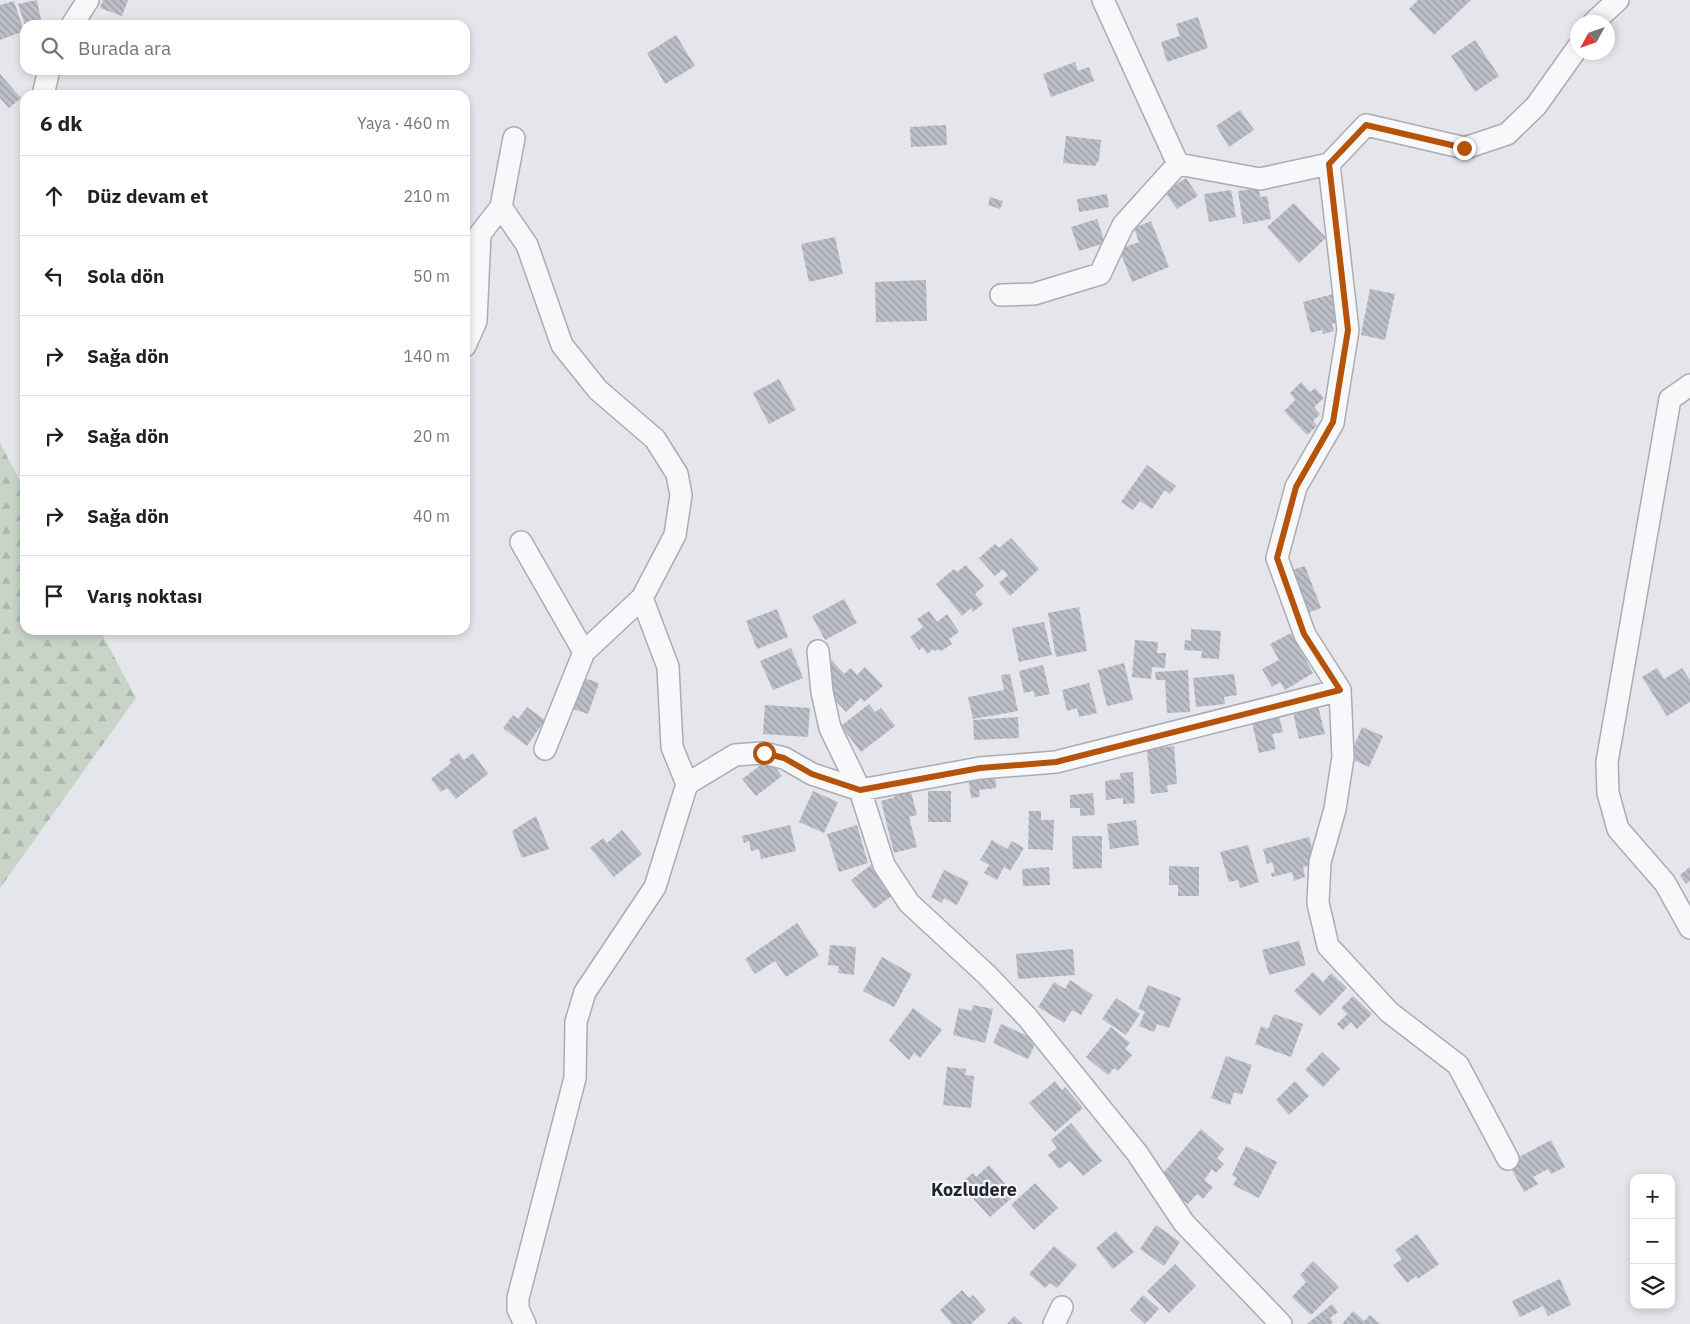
<!DOCTYPE html>
<html lang="tr">
<head>
<meta charset="utf-8">
<style>
	body { margin:0; font-family:"IBM Plex Sans",sans-serif; background:#f2f2f2; color:#202124 }
	.controls { position:absolute; right:15px; bottom:15px; display:grid; overflow:hidden; border-radius:10px; box-shadow:0 2px 8px #0003 }
	.controls button { width:45px; height:45px; display:grid; place-items:center; padding:0; border:0; border-bottom:1px solid #e0e0e0; background:#fff; color:#202124; font:25px sans-serif }
	.compass { position:absolute; left:1570px; top:15px; width:45px; height:45px; border-radius:50%; background:#fff; box-shadow:0 2px 8px #0003; rotate:230deg }
	.stop { position:absolute; width:15px; height:15px; margin:-11px; border:4px solid #b45309; border-radius:50%; background:#fff }
	.stop.end { background:#b45309; border-color:#fff; box-shadow:0 1px 5px #0008 }
	.list { margin:0; padding:0; list-style:none }
	h2 { display:flex; justify-content:space-between; align-items:center; height:65px; margin:0; padding:0 20px; font-size:21px }
	h2 small { font-size:16px; font-weight:400; color:#757577 }
	.list li { display:grid; grid-template-columns:32px 1fr auto; gap:15px; align-items:center; box-sizing:border-box; height:80px; padding:0 20px; border-top:1px solid #e0e0e0 }
	.list b { display:block; font-size:19px; white-space:nowrap }
	.list em { font-size:16px; font-style:normal; color:#757577 }
	.icon { flex:none; width:28px; height:28px; fill:none; stroke:currentColor; stroke-width:2; stroke-linecap:round; stroke-linejoin:round }
	.map { position:relative; flex:none; width:1690px; height:1324px; overflow:hidden }
	.search { position:absolute; background:#fff; box-shadow:0 2px 8px #0003; left:20px; top:20px; width:450px; height:55px; display:flex; align-items:center; gap:12px; box-sizing:border-box; padding:0 18px; border-radius:15px; color:#757577; font-size:19px }
	.panel { position:absolute; background:#fff; box-shadow:0 2px 8px #0003; left:20px; top:90px; width:450px; height:545px; border-radius:15px }
	.map>svg:first-child { display:block }
</style>
</head>
<body>
<div class="map">
<svg width="1690" height="1324" viewBox="0 0 1690 1324">
	<defs>
		<pattern id="forest-firs" width="22" height="20" patternUnits="userSpaceOnUse" patternTransform="scale(1.25)"><rect width="22" height="20" fill="#c8d4c7"/><path d="M5 1l3.5 6h-7zM16 11l3.5 6h-7z" fill="#acb6ac"/></pattern>
		<pattern id="building-back-hatch" width="6" height="6" patternUnits="userSpaceOnUse" patternTransform="scale(1.25)"><rect width="6" height="6" fill="#bcbfc8"/><path d="M-1 5l2 2M0 0l6 6M5-1l2 2" fill="none" stroke="#999ca4"/></pattern>
	</defs>
	<rect width="100%" height="100%" fill="#e5e6eb"/>
	<path fill="url(#forest-firs)" d="M 0,443 L 25,490 L 25,630 L 100,630 L 136,698 L 0,888 Z"/>
	<path fill="url(#building-back-hatch)" d="M 37,0 L 42,25 L 25,25 L 18,4 Z
		M 103,0 L 128,0 L 122,16 L 100,8 Z
		M 1418,0 L 1471,0 L 1434,35 L 1409,9 Z
		M 14,1 L 24,31 L 0,40 L 0,5 Z
		M 1198,17 L 1208,48 L 1167,62 L 1161,42 L 1180,36 L 1176,24 Z
		M 676,35 L 695,66 L 665,84 L 647,53 Z
		M 1475,40 L 1499,76 L 1475,92 L 1451,56 Z
		M 1075,62 L 1078,71 L 1089,67 L 1094,81 L 1051,97 L 1043,74 Z
		M 0,74 L 21,98 L 9,108 L 0,98 Z
		M 1240,110 L 1254,130 L 1229,147 L 1216,126 Z
		M 946,125 L 947,145 L 911,147 L 910,127 Z
		M 1066,136 L 1101,140 L 1099,160 L 1095,166 L 1063,163 Z
		M 1186,178 L 1198,196 L 1177,209 L 1165,192 Z
		M 1259,188 L 1260,197 L 1267,196 L 1271,219 L 1243,224 L 1238,191 Z
		M 1231,190 L 1236,217 L 1209,222 L 1204,194 Z
		M 1107,194 L 1109,207 L 1079,212 L 1077,199 Z
		M 990,197 L 1003,201 L 1000,209 L 988,205 Z
		M 1294,203 L 1326,238 L 1299,263 L 1267,227 Z
		M 1097,219 L 1105,243 L 1079,251 L 1071,227 Z
		M 1151,221 L 1169,267 L 1132,282 L 1119,249 L 1139,242 L 1134,228 Z
		M 835,237 L 843,274 L 809,282 L 801,244 Z
		M 926,280 L 927,321 L 876,322 L 875,282 Z
		M 1370,289 L 1395,294 L 1385,340 L 1361,335 Z
		M 1333,294 L 1340,322 L 1332,324 L 1334,331 L 1323,334 L 1322,330 L 1311,333 L 1303,302 Z
		M 779,379 L 796,410 L 769,424 L 753,393 Z
		M 1301,382 L 1310,392 L 1315,388 L 1324,398 L 1314,407 L 1320,414 L 1313,421 L 1317,426 L 1307,435 L 1284,411 L 1295,400 L 1290,393 Z
		M 1147,465 L 1176,486 L 1170,494 L 1165,490 L 1152,509 L 1140,501 L 1133,510 L 1121,502 Z
		M 1011,538 L 1039,569 L 1010,596 L 999,583 L 1008,575 L 1003,569 L 995,576 L 979,558 L 995,544 L 999,548 Z
		M 966,565 L 984,586 L 975,594 L 983,604 L 973,612 L 971,608 L 962,616 L 936,584 L 954,569 L 957,572 Z
		M 1305,566 L 1321,608 L 1308,613 L 1292,570 Z
		M 844,599 L 857,623 L 825,640 L 812,616 Z
		M 1079,607 L 1087,651 L 1056,657 L 1048,613 Z
		M 777,609 L 788,637 L 757,649 L 746,621 Z
		M 929,611 L 937,622 L 947,614 L 959,632 L 949,639 L 952,644 L 941,651 L 939,649 L 935,651 L 933,649 L 927,654 L 923,647 L 919,650 L 910,637 L 923,627 L 917,619 Z
		M 1044,622 L 1052,655 L 1019,662 L 1012,628 Z
		M 1191,629 L 1221,631 L 1219,659 L 1201,658 L 1202,651 L 1184,650 L 1185,640 L 1191,641 Z
		M 1291,633 L 1313,673 L 1285,690 L 1280,682 L 1272,687 L 1262,669 L 1279,660 L 1270,644 Z
		M 1135,640 L 1158,642 L 1157,653 L 1166,653 L 1165,668 L 1152,667 L 1151,679 L 1132,677 Z
		M 791,648 L 803,678 L 773,690 L 760,661 Z
		M 827,655 L 844,674 L 851,668 L 857,675 L 865,667 L 883,686 L 864,702 L 861,698 L 846,712 L 826,690 Z
		M 1124,663 L 1133,700 L 1107,706 L 1098,670 Z
		M 1043,665 L 1050,694 L 1035,697 L 1033,691 L 1024,693 L 1019,671 Z
		M 1657,668 L 1664,679 L 1682,668 L 1690,680 L 1690,702 L 1667,716 L 1642,677 Z
		M 1188,670 L 1190,712 L 1167,713 L 1165,680 L 1156,680 L 1155,672 Z
		M 1010,674 L 1018,711 L 973,719 L 968,697 L 1004,690 L 1001,675 Z
		M 1234,674 L 1237,695 L 1224,697 L 1225,704 L 1196,707 L 1193,678 Z
		M 581,677 L 599,683 L 588,714 L 570,708 Z
		M 1089,683 L 1097,713 L 1079,717 L 1077,708 L 1067,711 L 1062,690 Z
		M 1317,702 L 1325,734 L 1299,739 L 1292,708 Z
		M 869,704 L 875,712 L 881,708 L 895,726 L 861,752 L 841,726 Z
		M 765,705 L 810,708 L 808,737 L 763,734 Z
		M 527,707 L 545,720 L 527,746 L 503,728 L 513,715 L 518,719 Z
		M 1278,712 L 1283,732 L 1272,734 L 1276,749 L 1259,753 L 1251,718 Z
		M 1018,717 L 1019,738 L 974,740 L 973,720 Z
		M 1362,727 L 1383,736 L 1369,767 L 1349,758 Z
		M 1174,746 L 1177,784 L 1167,785 L 1168,792 L 1151,794 L 1147,749 Z
		M 459,753 L 464,760 L 473,753 L 488,774 L 456,799 L 447,788 L 441,792 L 431,779 L 451,763 L 449,760 Z
		M 769,759 L 782,776 L 756,796 L 742,779 Z
		M 1133,772 L 1135,803 L 1123,804 L 1123,798 L 1106,800 L 1105,781 L 1121,779 L 1120,773 Z
		M 995,773 L 996,788 L 979,790 L 980,797 L 971,798 L 968,776 Z
		M 910,788 L 917,815 L 909,817 L 917,847 L 894,853 L 881,801 L 895,797 L 893,792 Z
		M 813,791 L 838,802 L 824,833 L 799,822 Z
		M 928,791 L 951,791 L 951,822 L 928,822 Z
		M 1093,793 L 1095,815 L 1080,816 L 1080,808 L 1070,808 L 1070,795 Z
		M 1029,811 L 1041,811 L 1041,820 L 1054,820 L 1053,850 L 1028,849 Z
		M 536,816 L 549,849 L 522,858 L 512,831 Z
		M 1136,820 L 1139,845 L 1110,849 L 1107,824 Z
		M 790,825 L 796,851 L 761,859 L 759,849 L 751,851 L 749,841 L 744,843 L 742,836 Z
		M 857,825 L 868,863 L 839,872 L 827,834 Z
		M 622,830 L 642,854 L 614,877 L 590,848 L 603,838 L 607,843 Z
		M 1072,836 L 1102,836 L 1102,868 L 1073,869 Z
		M 1309,837 L 1316,864 L 1303,867 L 1305,877 L 1294,881 L 1292,872 L 1272,877 L 1271,873 L 1275,872 L 1272,862 L 1267,864 L 1263,849 Z
		M 992,840 L 1007,849 L 1012,841 L 1024,848 L 1010,871 L 1004,867 L 997,880 L 984,873 L 989,865 L 980,860 Z
		M 1248,845 L 1259,882 L 1240,888 L 1238,880 L 1229,882 L 1220,852 Z
		M 871,865 L 894,894 L 874,909 L 851,880 Z
		M 1169,866 L 1199,867 L 1199,896 L 1178,896 L 1178,885 L 1169,885 Z
		M 1049,867 L 1050,885 L 1023,886 L 1022,869 Z
		M 1690,867 L 1690,881 L 1686,884 L 1680,875 Z
		M 944,870 L 969,882 L 957,905 L 944,898 L 942,903 L 931,897 Z
		M 797,923 L 819,955 L 786,977 L 775,961 L 755,974 L 745,959 Z
		M 1299,941 L 1306,965 L 1269,975 L 1262,950 Z
		M 830,945 L 856,947 L 854,975 L 838,973 L 839,966 L 828,965 Z
		M 1073,949 L 1075,975 L 1018,979 L 1016,954 Z
		M 882,957 L 912,974 L 894,1007 L 863,991 Z
		M 1313,972 L 1323,982 L 1331,973 L 1347,988 L 1320,1016 L 1294,991 Z
		M 1070,980 L 1093,995 L 1081,1015 L 1072,1010 L 1064,1023 L 1038,1007 L 1054,982 L 1065,989 Z
		M 1148,985 L 1181,998 L 1169,1028 L 1157,1024 L 1154,1032 L 1139,1026 L 1145,1011 L 1138,1009 Z
		M 1353,996 L 1372,1014 L 1357,1029 L 1351,1022 L 1343,1030 L 1337,1024 L 1347,1014 L 1341,1008 Z
		M 1116,998 L 1140,1014 L 1126,1035 L 1102,1019 Z
		M 973,1005 L 993,1009 L 985,1043 L 953,1035 L 959,1008 L 972,1011 Z
		M 913,1008 L 942,1030 L 920,1058 L 914,1053 L 909,1060 L 889,1040 Z
		M 1274,1014 L 1303,1024 L 1291,1057 L 1255,1044 L 1261,1026 L 1268,1029 Z
		M 1001,1024 L 1037,1040 L 1028,1059 L 993,1043 Z
		M 1111,1027 L 1130,1043 L 1125,1049 L 1132,1055 L 1118,1071 L 1114,1068 L 1108,1075 L 1086,1057 Z
		M 1322,1052 L 1340,1069 L 1323,1087 L 1305,1070 Z
		M 1226,1056 L 1252,1065 L 1242,1095 L 1234,1092 L 1230,1105 L 1211,1098 Z
		M 947,1067 L 966,1069 L 965,1075 L 974,1076 L 971,1108 L 943,1105 Z
		M 1055,1081 L 1062,1090 L 1065,1087 L 1083,1108 L 1055,1132 L 1029,1103 Z
		M 1295,1081 L 1309,1096 L 1289,1115 L 1276,1100 Z
		M 1071,1123 L 1102,1161 L 1083,1176 L 1070,1161 L 1059,1169 L 1048,1155 L 1057,1148 L 1051,1140 Z
		M 1201,1129 L 1224,1149 L 1217,1158 L 1224,1164 L 1216,1173 L 1212,1169 L 1204,1180 L 1213,1187 L 1203,1199 L 1197,1194 L 1188,1204 L 1158,1179 Z
		M 1551,1140 L 1565,1167 L 1551,1174 L 1548,1169 L 1533,1177 L 1538,1184 L 1524,1192 L 1508,1163 Z
		M 1246,1146 L 1277,1162 L 1259,1198 L 1233,1185 L 1237,1178 L 1232,1175 Z
		M 989,1165 L 1015,1195 L 990,1217 L 960,1184 L 973,1173 L 976,1177 Z
		M 1035,1183 L 1058,1208 L 1034,1230 L 1011,1205 Z
		M 1156,1225 L 1180,1242 L 1164,1266 L 1140,1249 Z
		M 1116,1231 L 1134,1252 L 1113,1269 L 1096,1248 Z
		M 1417,1234 L 1439,1264 L 1418,1279 L 1416,1276 L 1407,1283 L 1393,1265 L 1402,1259 L 1395,1250 Z
		M 1054,1246 L 1077,1265 L 1057,1288 L 1050,1283 L 1045,1288 L 1029,1274 Z
		M 1313,1261 L 1339,1287 L 1311,1315 L 1292,1297 L 1306,1282 L 1300,1275 Z
		M 1175,1264 L 1196,1286 L 1169,1313 L 1147,1291 Z
		M 1560,1279 L 1571,1305 L 1548,1316 L 1543,1306 L 1520,1317 L 1512,1301 Z
		M 962,1290 L 969,1298 L 973,1295 L 986,1310 L 971,1324 L 952,1324 L 940,1310 Z
		M 1143,1295 L 1159,1309 L 1145,1324 L 1130,1310 Z
		M 1332,1304 L 1338,1312 L 1330,1318 L 1333,1322 L 1331,1324 L 1307,1324 Z
		M 1353,1311 L 1364,1321 L 1370,1315 L 1380,1324 L 1342,1324 Z
		M 1014,1316 L 1023,1324 L 1007,1324 Z"/>
	<g fill="none" stroke-linecap="round" stroke-linejoin="round">
		<g stroke="#aaacb5" stroke-width="24">
			<path id="street" d="M 1103,0 L 1178,164 L 1260,179 L 1329,164 L 1366,125 L 1465,148 L 1507,134 L 1536,106 L 1578,47
				M 1594,22 L 1618,0
				M 72,25 L 88,0
				M 43,95 L 49,70
				M 1329,164 L 1348,330 L 1333,423 L 1296,487 L 1277,558 L 1305,635 L 1340,690 L 1343,757 L 1335,809 L 1320,862 L 1318,903 L 1328,946 L 1389,1012 L 1458,1065 L 1508,1159
				M 501,207 L 527,245 L 562,345 L 598,390 L 655,439 L 677,474 L 681,495 L 675,535 L 642,598 L 584,652
				M 1001,295 L 1034,294 L 1100,274 L 1123,225 L 1178,164
				M 465,346 L 476,321 L 480,234 L 501,207 L 514,138
				M 1690,385 L 1670,399 L 1607,762 L 1608,793 L 1618,829 L 1665,883 L 1690,928
				M 521,542 L 584,652 L 545,749
				M 818,651 L 822,692 L 830,728 L 860,790 L 884,865 L 909,903 L 987,975 L 1027,1017 L 1137,1153 L 1184,1223 L 1281,1324
				M 687,784 L 735,755 L 763,753 L 784,758 L 812,774 L 860,790 L 980,768 L 1056,762 L 1340,690
				M 525,1324 L 518,1309 L 518,1298 L 575,1078 L 576,1022 L 585,992 L 655,887 L 687,784 L 672,747 L 668,667 L 642,598
				M 1054,1324 L 1062,1307"/>
		</g>
		<use href="#street" stroke="#f7f8fa" stroke-width="21"/>
	</g>
	<g fill="none" stroke-linecap="round" stroke-linejoin="round">
		<path stroke="#b45309" stroke-width="6" d="M 764,753 L 784,758 L 812,774 L 860,790 L 980,768 L 1056,762 L 1340,690 L 1304,634 L 1277,558 L 1296,487 L 1333,422 L 1348,330 L 1329,164 L 1366,125 L 1464,148"/>
	</g>
	<g text-anchor="middle" stroke-width="4.5" stroke-linejoin="round" paint-order="stroke">
		<g font-size="18" font-weight="bold" fill="#202433" stroke="#f4f6f8">
			<text x="974" y="1196">Kozludere</text>
		</g>
	</g>
</svg>
<div class="controls">
<button>+</button>
<button>−</button>
<button><svg class="icon" aria-label="layers" viewBox="0 0 24 24"><path d="M12 4l9 5-9 5-9-5zM3 14l9 5 9-5"/></svg></button>
</div>
<svg class="compass" viewBox="-18 -18 36 36"><path d="M0-13l5 13h-10z" fill="#e53935"/><path d="M0 13l5-13h-10z" fill="#757577"/></svg>
<div class="stop" style="left:764px;top:753px"></div>
<div class="stop end" style="left:1464px;top:148px"></div>
<div class="search"><svg class="icon" aria-label="search" viewBox="0 0 24 24"><circle cx="10" cy="10" r="6"/><path d="M15 15l6 6"/></svg>Burada ara</div>
<section class="panel">
<h2>6 dk<small>Yaya · 460 m</small></h2>
<ul class="list">
<li><svg class="icon" aria-label="ahead" viewBox="0 0 24 24"><path d="M12 20V5M6 11l6-6 6 6"/></svg><div><b>Düz devam et</b></div><em>210 m</em></li>
<li><svg class="icon" aria-label="left" viewBox="0 0 24 24"><path d="M17 20v-9H6M10 6l-5 5 5 5"/></svg><div><b>Sola dön</b></div><em>50 m</em></li>
<li><svg class="icon" aria-label="right" viewBox="0 0 24 24"><path d="M7 20v-9h11M14 6l5 5-5 5"/></svg><div><b>Sağa dön</b></div><em>140 m</em></li>
<li><svg class="icon" aria-label="right" viewBox="0 0 24 24"><path d="M7 20v-9h11M14 6l5 5-5 5"/></svg><div><b>Sağa dön</b></div><em>20 m</em></li>
<li><svg class="icon" aria-label="right" viewBox="0 0 24 24"><path d="M7 20v-9h11M14 6l5 5-5 5"/></svg><div><b>Sağa dön</b></div><em>40 m</em></li>
<li><svg class="icon" aria-label="arrive" viewBox="0 0 24 24"><path d="M6 21V4h12l-3 4 3 4H6"/></svg><div><b>Varış noktası</b></div></li>
</ul>
</section>
</div>
</body>
</html>
